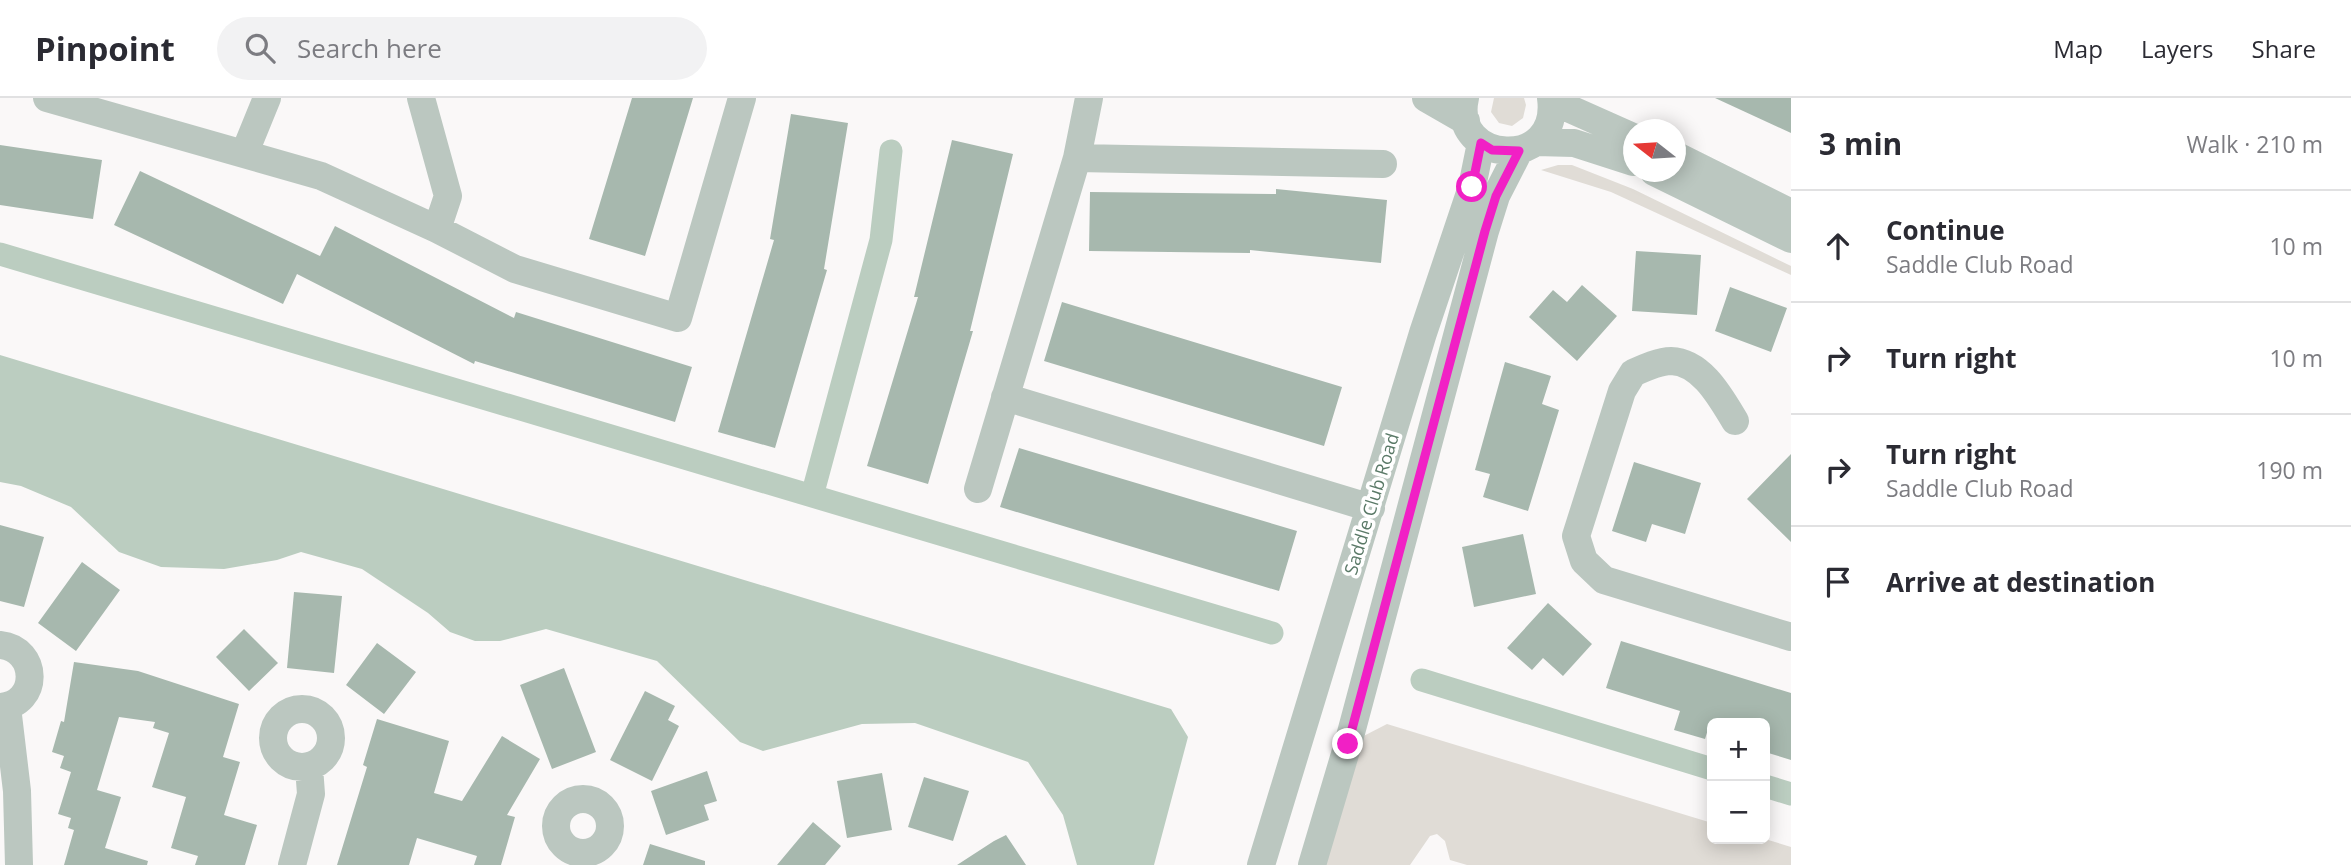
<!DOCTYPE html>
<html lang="en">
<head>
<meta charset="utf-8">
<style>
	body { margin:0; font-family:"Open Sans",sans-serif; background:#f2f2f3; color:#2b2b33 }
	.controls { position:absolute; right:21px; bottom:21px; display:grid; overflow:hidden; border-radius:10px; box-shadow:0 4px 18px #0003 }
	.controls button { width:63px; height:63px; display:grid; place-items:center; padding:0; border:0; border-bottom:2px solid #e1e1e2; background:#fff; color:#2b2b33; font:35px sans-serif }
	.compass { position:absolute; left:1623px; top:21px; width:63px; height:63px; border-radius:50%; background:#fff; box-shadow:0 4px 18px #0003; rotate:287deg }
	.stop { position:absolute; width:21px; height:21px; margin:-16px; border:5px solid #f120c5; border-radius:50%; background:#fff }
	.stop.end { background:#f120c5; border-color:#fff; box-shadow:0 2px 7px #0008 }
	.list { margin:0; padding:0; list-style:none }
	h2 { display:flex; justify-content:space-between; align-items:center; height:91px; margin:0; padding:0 28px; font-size:30px }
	h2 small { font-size:23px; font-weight:400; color:#7c7c81 }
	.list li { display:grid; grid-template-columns:46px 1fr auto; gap:21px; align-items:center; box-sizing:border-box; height:112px; padding:0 28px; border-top:2px solid #e1e1e2 }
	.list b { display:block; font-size:26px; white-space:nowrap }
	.list p { margin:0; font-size:23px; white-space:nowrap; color:#7c7c81 }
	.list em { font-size:23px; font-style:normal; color:#7c7c81 }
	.icon { flex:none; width:38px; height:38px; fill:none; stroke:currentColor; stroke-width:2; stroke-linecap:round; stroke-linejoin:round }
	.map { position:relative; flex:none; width:1791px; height:767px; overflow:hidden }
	header { display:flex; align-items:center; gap:42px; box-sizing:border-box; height:98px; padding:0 35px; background:#fff; border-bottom:2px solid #e1e1e2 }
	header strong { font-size:33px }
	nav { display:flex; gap:38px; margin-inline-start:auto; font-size:24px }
	.search { width:490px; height:63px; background:#f2f2f3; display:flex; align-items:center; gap:18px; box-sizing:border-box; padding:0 24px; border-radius:38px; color:#7c7c81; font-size:26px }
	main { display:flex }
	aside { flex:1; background:#fff }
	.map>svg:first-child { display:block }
</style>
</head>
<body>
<header>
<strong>Pinpoint</strong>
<div class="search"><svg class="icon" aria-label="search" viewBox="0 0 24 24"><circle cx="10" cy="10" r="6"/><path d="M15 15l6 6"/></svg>Search here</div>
<nav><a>Map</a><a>Layers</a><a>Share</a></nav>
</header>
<main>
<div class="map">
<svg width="1791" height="767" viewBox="0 0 1791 767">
	<rect width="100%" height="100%" fill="#faf8f8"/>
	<path fill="#e0dcd6" d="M 1494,0 L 1524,0 L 1526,7 L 1523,20 L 1512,28 L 1499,25 L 1491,14 Z
		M 1558,67 L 1572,67 L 1633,91 L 1791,168 L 1791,177 L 1611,94 L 1541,72 Z
		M 1387,626 L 1712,725 L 1712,741 L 1765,741 L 1791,749 L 1791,767 L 1467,767 L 1450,762 L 1445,743 L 1437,736 L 1430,738 L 1410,767 L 1312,767 L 1348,646 Z"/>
	<path fill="#bbcdc0" d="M 0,257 L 1171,611 L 1188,639 L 1154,767 L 1077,767 L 1063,717 L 1028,664 L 915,625 L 862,626 L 763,653 L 740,644 L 657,563 L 546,531 L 500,543 L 475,543 L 450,534 L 428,515 L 362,471 L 301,454 L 277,462 L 224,471 L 161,469 L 119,454 L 71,409 L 21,388 L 0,384 Z"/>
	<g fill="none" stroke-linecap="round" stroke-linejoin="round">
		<path stroke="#bbcdc0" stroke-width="23" d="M 0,156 L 1272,535
			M 812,398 L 881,142 L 891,53
			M 1422,582 L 1712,671
			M 1765,688 L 1791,696"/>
	</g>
	<path fill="#a7b8ae" d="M 632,0 L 693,0 L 645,158 L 589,141 Z
		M 1715,0 L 1791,0 L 1791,35 Z
		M 791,16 L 848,25 L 824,171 L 827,172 L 775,350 L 718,334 L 774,142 L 770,141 Z
		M 952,42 L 1013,56 L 970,233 L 973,233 L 928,386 L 867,368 L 918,199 L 914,199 Z
		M 0,47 L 102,62 L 93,121 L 0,107 Z
		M 140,73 L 320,158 L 335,128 L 514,220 L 516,214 L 692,269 L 675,324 L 475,263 L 474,266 L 297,176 L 283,206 L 114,127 Z
		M 1276,91 L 1387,102 L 1381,165 L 1250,152 L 1250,155 L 1089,153 L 1090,94 L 1276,96 Z
		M 1636,153 L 1701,157 L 1697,217 L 1632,213 Z
		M 1582,187 L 1617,218 L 1577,263 L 1529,219 L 1553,192 L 1567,204 Z
		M 1730,189 L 1787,210 L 1771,254 L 1715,233 Z
		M 1062,204 L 1342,289 L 1324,348 L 1044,263 Z
		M 1505,264 L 1551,278 L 1542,306 L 1559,312 L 1528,413 L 1483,399 L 1490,376 L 1475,372 Z
		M 1019,350 L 1297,433 L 1279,493 L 1000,409 Z
		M 1791,356 L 1791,444 L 1747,401 Z
		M 1634,364 L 1701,385 L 1685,436 L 1652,426 L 1646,444 L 1612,433 Z
		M 0,427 L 44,439 L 24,509 L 0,503 Z
		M 1523,436 L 1536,496 L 1474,509 L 1462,449 Z
		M 82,464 L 120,492 L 76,553 L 38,525 Z
		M 294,494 L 342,498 L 334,575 L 287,570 Z
		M 1548,505 L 1592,546 L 1563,578 L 1543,560 L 1532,572 L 1507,550 Z
		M 244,531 L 278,565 L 249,593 L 216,559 Z
		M 1621,543 L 1791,595 L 1791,662 L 1765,654 L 1765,625 L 1710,625 L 1705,641 L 1674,632 L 1680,613 L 1606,590 Z
		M 377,545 L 416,574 L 384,616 L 346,587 Z
		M 74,564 L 138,573 L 239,606 L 223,659 L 240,664 L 224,717 L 257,727 L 245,767 L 195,767 L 198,758 L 171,750 L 186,699 L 152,689 L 169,635 L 153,630 L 155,624 L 119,619 L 97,692 L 121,699 L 105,750 L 148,763 L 147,767 L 64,767 L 74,732 L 68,730 L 71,720 L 58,716 L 71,674 L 60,670 L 64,658 L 52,654 L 61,623 L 64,624 Z
		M 564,570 L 596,654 L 552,671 L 520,587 Z
		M 645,593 L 675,608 L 668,622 L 679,628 L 652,683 L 610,662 Z
		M 377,621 L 449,643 L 434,695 L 462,703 L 502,638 L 540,661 L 507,717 L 515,719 L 501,767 L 474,767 L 477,758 L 417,740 L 409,767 L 337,767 L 367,669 L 363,667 Z
		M 707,673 L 717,703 L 704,707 L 709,722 L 666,737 L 651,693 Z
		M 882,675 L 892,732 L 847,740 L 837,683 Z
		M 924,679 L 969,693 L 953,743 L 908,729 Z
		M 813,724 L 841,748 L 825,767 L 777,767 Z
		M 1006,737 L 1026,767 L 957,767 L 994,743 Z
		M 650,746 L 705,763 L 705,767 L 643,767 Z"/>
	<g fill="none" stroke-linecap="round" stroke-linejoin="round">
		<path stroke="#bbc7c0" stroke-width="28" d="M 47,0 L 321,78 L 437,131 L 515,171 L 678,220 L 742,0
			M 421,0 L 448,98 L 437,131
			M 1426,0 L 1466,23
			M 1465,0 C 1450,66 1561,74 1551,0
			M 1552,3 L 1633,39
			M 1536,44 L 1574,45 L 1633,64
			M 245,54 L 267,0
			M 1675,57 L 1791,115
			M 1077,60 L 1383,66
			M 1654,74 L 1791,141
			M 1005,299 L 1371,410
			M 1735,323 C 1721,300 1702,264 1671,263 C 1659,263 1644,270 1633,275 L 1622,293 L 1576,438 L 1584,463 L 1604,482 L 1791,539
			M 978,391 L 1077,60 L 1089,0
			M 0,547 C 39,551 40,606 0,609
			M 7,609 L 17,693 L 19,767
			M273 640a29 29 0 1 1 58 0a29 29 0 1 1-58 0Z
			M556 728a27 27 0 1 1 54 0a27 27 0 1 1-54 0Z
			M 292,767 L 311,696 L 309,669
			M 1261,767 L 1423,235 L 1472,89 L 1481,45
			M 1312,767 L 1348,646 L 1485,133 L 1496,98 L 1519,53"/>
	</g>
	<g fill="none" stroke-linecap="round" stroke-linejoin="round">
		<path stroke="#f120c5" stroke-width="9" d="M 1348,646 L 1485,133 L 1496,98 L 1519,53 L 1492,52 L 1481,45 L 1472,89"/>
	</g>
	<g text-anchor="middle" stroke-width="7" stroke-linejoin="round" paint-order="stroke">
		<g font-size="18" fill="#5a7967" stroke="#fff">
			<text transform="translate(1372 406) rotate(-73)" y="6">Saddle Club Road</text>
		</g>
	</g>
</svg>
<div class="controls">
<button>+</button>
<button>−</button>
</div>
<svg class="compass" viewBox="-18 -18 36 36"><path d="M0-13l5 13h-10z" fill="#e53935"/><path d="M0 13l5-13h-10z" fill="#7c7c81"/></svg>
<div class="stop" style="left:1472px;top:89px"></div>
<div class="stop end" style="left:1348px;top:646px"></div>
</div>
<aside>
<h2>3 min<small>Walk · 210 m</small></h2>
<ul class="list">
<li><svg class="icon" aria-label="ahead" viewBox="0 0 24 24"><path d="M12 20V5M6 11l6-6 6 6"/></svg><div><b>Continue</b><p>Saddle Club Road</p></div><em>10 m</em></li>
<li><svg class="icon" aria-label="right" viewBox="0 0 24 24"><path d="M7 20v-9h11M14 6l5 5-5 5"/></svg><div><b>Turn right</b></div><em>10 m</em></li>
<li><svg class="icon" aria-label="right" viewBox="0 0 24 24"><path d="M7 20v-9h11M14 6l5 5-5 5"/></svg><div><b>Turn right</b><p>Saddle Club Road</p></div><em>190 m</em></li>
<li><svg class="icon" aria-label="arrive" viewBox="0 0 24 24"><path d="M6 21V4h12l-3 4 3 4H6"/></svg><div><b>Arrive at destination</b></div></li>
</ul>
</aside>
</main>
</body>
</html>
